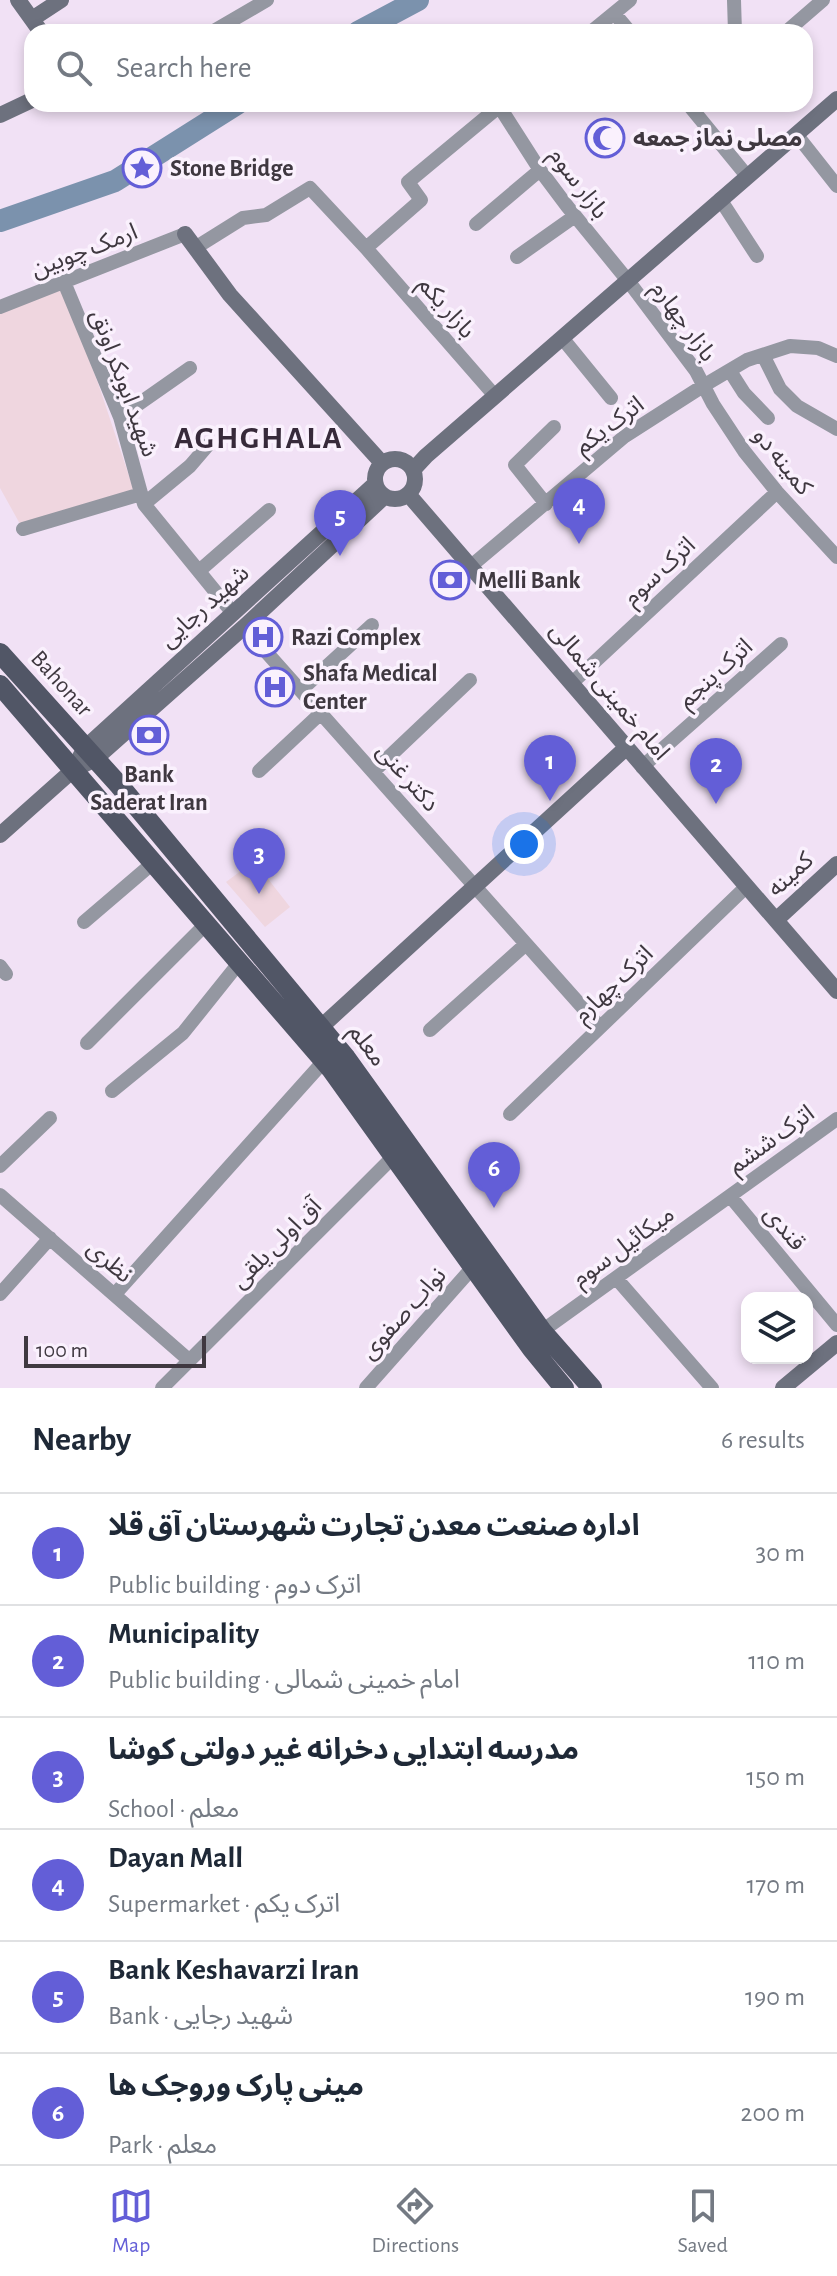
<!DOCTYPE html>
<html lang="en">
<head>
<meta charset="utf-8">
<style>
	body { margin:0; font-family:"Alegreya Sans","Noto Sans Arabic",sans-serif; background:#f2f2f3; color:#1f2937 }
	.controls { position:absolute; right:24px; bottom:24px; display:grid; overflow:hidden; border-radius:16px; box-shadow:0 4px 12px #0003 }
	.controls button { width:72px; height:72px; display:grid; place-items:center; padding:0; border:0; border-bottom:2px solid #e0e1e3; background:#fff; color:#1f2937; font:40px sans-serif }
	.scale { position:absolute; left:24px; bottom:20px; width:182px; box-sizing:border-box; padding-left:8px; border:4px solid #3f3840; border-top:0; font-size:22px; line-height:28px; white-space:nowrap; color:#3f3840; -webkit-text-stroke:6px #faf1fd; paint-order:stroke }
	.you { position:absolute; left:524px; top:844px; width:28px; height:28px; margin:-20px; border:6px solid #fff; border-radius:50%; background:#1a73e8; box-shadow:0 0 0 12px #1a73e833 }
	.badge { display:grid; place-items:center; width:52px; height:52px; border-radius:50%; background:#635ed7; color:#fff; font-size:26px; font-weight:700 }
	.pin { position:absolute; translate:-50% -66px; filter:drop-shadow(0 2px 4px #0008) }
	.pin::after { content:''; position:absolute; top:42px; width:28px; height:24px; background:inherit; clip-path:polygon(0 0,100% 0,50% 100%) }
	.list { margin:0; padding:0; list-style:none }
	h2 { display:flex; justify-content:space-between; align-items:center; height:104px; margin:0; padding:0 32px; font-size:34px }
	h2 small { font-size:26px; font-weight:400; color:#747a83 }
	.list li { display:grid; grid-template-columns:52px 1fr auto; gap:24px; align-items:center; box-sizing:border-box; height:112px; padding:0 32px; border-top:2px solid #e0e1e3 }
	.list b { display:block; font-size:30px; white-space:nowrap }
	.list p { margin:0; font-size:26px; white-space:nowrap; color:#747a83 }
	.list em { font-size:26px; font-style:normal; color:#747a83 }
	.icon { flex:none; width:44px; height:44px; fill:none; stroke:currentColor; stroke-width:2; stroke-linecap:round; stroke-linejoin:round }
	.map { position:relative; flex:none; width:837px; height:1388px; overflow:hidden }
	.search { position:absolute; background:#fff; box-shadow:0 4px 12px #0003; left:24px; right:24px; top:24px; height:88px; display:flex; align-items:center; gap:20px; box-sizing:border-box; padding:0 28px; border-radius:24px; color:#747a83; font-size:30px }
	.sheet { height:776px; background:#fff }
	nav { display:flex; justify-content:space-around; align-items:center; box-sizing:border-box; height:112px; border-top:2px solid #e0e1e3; background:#fff; font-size:22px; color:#747a83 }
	nav a { display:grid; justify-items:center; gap:4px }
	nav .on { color:#635ed7 }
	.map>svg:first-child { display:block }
</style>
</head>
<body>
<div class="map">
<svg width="837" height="1388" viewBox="0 0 837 1388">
	<rect width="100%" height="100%" fill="#f1e1f5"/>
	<path fill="#efd6df" d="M 62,289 L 98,383 L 134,491 L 20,524 L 0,488 L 0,313 Z
		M 254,861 L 290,907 L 265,927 L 226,882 Z"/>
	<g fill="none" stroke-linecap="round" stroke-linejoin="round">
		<path stroke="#7b92ad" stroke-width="22" d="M 358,32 L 418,0
			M 0,221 L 115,181 L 237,104"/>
		<path stroke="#9497a1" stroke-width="14" d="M 734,0 L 735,32
			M 614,13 L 630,32
			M 212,32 L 267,0
			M 591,32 L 630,0
			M 786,32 L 823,0
			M 688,104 L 747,176
			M 499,106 L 540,170 L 567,206 L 629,282 L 696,371 L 713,404 L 744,451 L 777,492 L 837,557
			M 796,134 L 837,186
			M 720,199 L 757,256
			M 476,224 L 540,170
			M 195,248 L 243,218 L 266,215 L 310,188 L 366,248 L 495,396
			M 366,248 L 421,200 L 408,182 L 502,104
			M 517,257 L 575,216
			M 64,282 L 120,417 L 144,504 L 232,612
			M 0,307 L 185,234
			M 563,339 L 611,398
			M 763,355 L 780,389 L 797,406 L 837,429
			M 730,371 L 744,393 L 768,418
			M 120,417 L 190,368
			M 144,504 L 190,466 L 208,445
			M 546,504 L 515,465 L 554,427
			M 23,529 L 141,494
			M 471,566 L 625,436 L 703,386 L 747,360 L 790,346 L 818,348 L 837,356
			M 199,571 L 269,510
			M 244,627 L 600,1027
			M 572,683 L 777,492
			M 301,690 L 372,625
			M 642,767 L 781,644
			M 259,771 L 321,713
			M 374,771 L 470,680
			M 84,922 L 153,863
			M 0,966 L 6,974
			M 430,1030 L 526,944
			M 87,1043 L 206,924
			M 112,1091 L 183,1033 L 239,963
			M 510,1114 L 747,886
			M 0,1166 L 50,1118
			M 0,1195 L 190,1361
			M 730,1196 L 837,1325
			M 616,1278 L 712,1388
			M 0,1294 L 50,1238
			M 115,1294 L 324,1061
			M 542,1331 L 837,1119
			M 162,1388 L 393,1157
			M 366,1388 L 473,1267"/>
		<path stroke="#6d717e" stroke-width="16" d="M 18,0 L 41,32
			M 32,19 L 61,0
			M 0,115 L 32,100
			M 185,234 L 230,295 L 382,463
			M375 479a20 20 0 1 1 40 0a20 20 0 1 1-40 0Z
			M 413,470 L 426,456 L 837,99
			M 408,494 L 837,991
			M 80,757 L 85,748 L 375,484
			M 0,835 L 73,770 L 95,759 L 244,627 L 384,497
			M 776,920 L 837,864
			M 321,1027 L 627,747
			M 783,1388 L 837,1343"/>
		<path stroke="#515666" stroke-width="20" d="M 0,653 L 119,785 L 346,1058 L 542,1331 L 592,1388
			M 0,685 L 331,1069 L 532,1349 L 564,1388"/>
	</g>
	<defs>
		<g id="mosque-ring" transform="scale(2)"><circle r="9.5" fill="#faf1fd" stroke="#635ed7" stroke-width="1.5"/><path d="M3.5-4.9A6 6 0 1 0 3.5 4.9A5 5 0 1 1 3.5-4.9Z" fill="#635ed7"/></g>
		<g id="sight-ring" transform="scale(2)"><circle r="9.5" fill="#faf1fd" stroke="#635ed7" stroke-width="1.5"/><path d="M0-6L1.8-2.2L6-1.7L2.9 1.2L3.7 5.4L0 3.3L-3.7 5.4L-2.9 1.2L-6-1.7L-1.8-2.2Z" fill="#635ed7"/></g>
		<g id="bank-ring" transform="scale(2)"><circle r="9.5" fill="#faf1fd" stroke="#635ed7" stroke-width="1.5"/><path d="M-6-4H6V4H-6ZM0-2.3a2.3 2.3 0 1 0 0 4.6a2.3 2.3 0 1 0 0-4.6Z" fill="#635ed7"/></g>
		<g id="hospital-ring" transform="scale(2)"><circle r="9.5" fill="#faf1fd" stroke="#635ed7" stroke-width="1.5"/><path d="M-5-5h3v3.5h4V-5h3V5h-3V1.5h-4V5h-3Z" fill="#635ed7"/></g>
	</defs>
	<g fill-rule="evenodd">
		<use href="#mosque-ring" x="605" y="138"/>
		<use href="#sight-ring" x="142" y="168"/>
		<use href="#bank-ring" x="450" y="580"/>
		<use href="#hospital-ring" x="263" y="637"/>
		<use href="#hospital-ring" x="275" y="687"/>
		<use href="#bank-ring" x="149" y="735"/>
	</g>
	<g text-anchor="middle" stroke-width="7" stroke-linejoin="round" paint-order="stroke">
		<g font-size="24" font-weight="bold" fill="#3f3840" stroke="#faf1fd" text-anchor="start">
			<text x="633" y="146">مصلی نماز جمعه</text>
			<text x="170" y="176">Stone Bridge</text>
			<text x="478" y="588">Melli Bank</text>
			<text x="291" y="645">Razi Complex</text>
			<text x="303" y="681">Shafa Medical<tspan x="303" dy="28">Center</tspan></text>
			<text x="149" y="782" text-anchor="middle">Bank<tspan x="149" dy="28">Saderat Iran</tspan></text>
		</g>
		<g font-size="24" fill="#3f3840" stroke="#faf1fd">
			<text transform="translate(579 183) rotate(53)" y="8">بازار سوم</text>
			<text transform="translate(84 250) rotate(-21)" y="8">ارمک چوبین</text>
			<text transform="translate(447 307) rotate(49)" y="8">بازار یکم</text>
			<text transform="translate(684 321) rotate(54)" y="8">بازار چهارم</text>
			<text transform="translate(125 383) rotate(70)" y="8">شهید ابوبکر اونق</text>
			<text transform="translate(609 425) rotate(-37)" y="8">اترک یکم</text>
			<text transform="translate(783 461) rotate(51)" y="8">کمینه دو</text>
			<text transform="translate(659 571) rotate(-43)" y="8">اترک سوم</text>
			<text transform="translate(204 606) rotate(-42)" y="8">شهید رجایی</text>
			<text transform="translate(715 673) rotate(-42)" y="8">اترک پنجم</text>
			<text transform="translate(62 683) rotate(48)" y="8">Bahonar</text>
			<text transform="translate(610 691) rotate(50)" y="8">امام خمینی شمالی</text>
			<text transform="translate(408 777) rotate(49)" y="8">دکتر غنی</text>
			<text transform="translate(790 874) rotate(-43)" y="8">کمینه</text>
			<text transform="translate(613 984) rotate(-44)" y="8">اترک چهارم</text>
			<text transform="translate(368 1045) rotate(53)" y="8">معلم</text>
			<text transform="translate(771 1139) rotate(-36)" y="8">اترک ششم</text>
			<text transform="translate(785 1228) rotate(50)" y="8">قندی</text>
			<text transform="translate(276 1243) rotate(-45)" y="8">آق اولی یلقی</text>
			<text transform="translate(623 1246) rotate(-36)" y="8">میکائیل سوم</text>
			<text transform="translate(110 1261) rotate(41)" y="8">نظری</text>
			<text transform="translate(403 1313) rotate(-48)" y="8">نواب صفوی</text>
		</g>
		<g font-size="32" font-weight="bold" letter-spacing="2" fill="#372a3a" stroke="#faf1fd">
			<text x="259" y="448">AGHGHALA</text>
		</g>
	</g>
</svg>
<div class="controls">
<button><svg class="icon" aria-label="layers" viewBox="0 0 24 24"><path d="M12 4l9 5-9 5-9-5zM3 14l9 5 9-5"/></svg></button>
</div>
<div class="scale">100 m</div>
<div class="you"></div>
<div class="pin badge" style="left:550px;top:801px">1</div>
<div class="pin badge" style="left:716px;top:804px">2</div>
<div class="pin badge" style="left:259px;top:894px">3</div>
<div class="pin badge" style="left:579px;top:544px">4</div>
<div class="pin badge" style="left:340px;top:556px">5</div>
<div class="pin badge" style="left:494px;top:1208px">6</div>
<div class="search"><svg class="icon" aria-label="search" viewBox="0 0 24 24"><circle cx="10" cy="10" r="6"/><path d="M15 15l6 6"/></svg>Search here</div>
</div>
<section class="sheet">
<h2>Nearby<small>6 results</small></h2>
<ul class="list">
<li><span class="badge">1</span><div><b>اداره صنعت معدن تجارت شهرستان آق قلا</b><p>Public building · اترک دوم</p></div><em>30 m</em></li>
<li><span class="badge">2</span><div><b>Municipality</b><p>Public building · امام خمینی شمالی</p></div><em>110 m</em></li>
<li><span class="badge">3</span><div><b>مدرسه ابتدایی دخرانه غیر دولتی کوشا</b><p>School · معلم</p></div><em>150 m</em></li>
<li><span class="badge">4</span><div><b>Dayan Mall</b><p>Supermarket · اترک یکم</p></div><em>170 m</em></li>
<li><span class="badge">5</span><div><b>Bank Keshavarzi Iran</b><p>Bank · شهید رجایی</p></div><em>190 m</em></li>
<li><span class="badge">6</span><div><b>مینی پارک وروجک ها</b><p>Park · معلم</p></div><em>200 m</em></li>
</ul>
</section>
<nav>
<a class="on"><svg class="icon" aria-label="map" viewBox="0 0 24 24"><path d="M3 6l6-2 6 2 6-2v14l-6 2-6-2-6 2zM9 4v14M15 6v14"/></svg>Map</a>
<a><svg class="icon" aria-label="directions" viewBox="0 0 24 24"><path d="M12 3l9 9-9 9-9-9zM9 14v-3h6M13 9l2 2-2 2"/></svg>Directions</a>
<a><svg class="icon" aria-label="saved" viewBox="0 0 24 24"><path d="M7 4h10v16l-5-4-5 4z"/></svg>Saved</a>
</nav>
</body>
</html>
